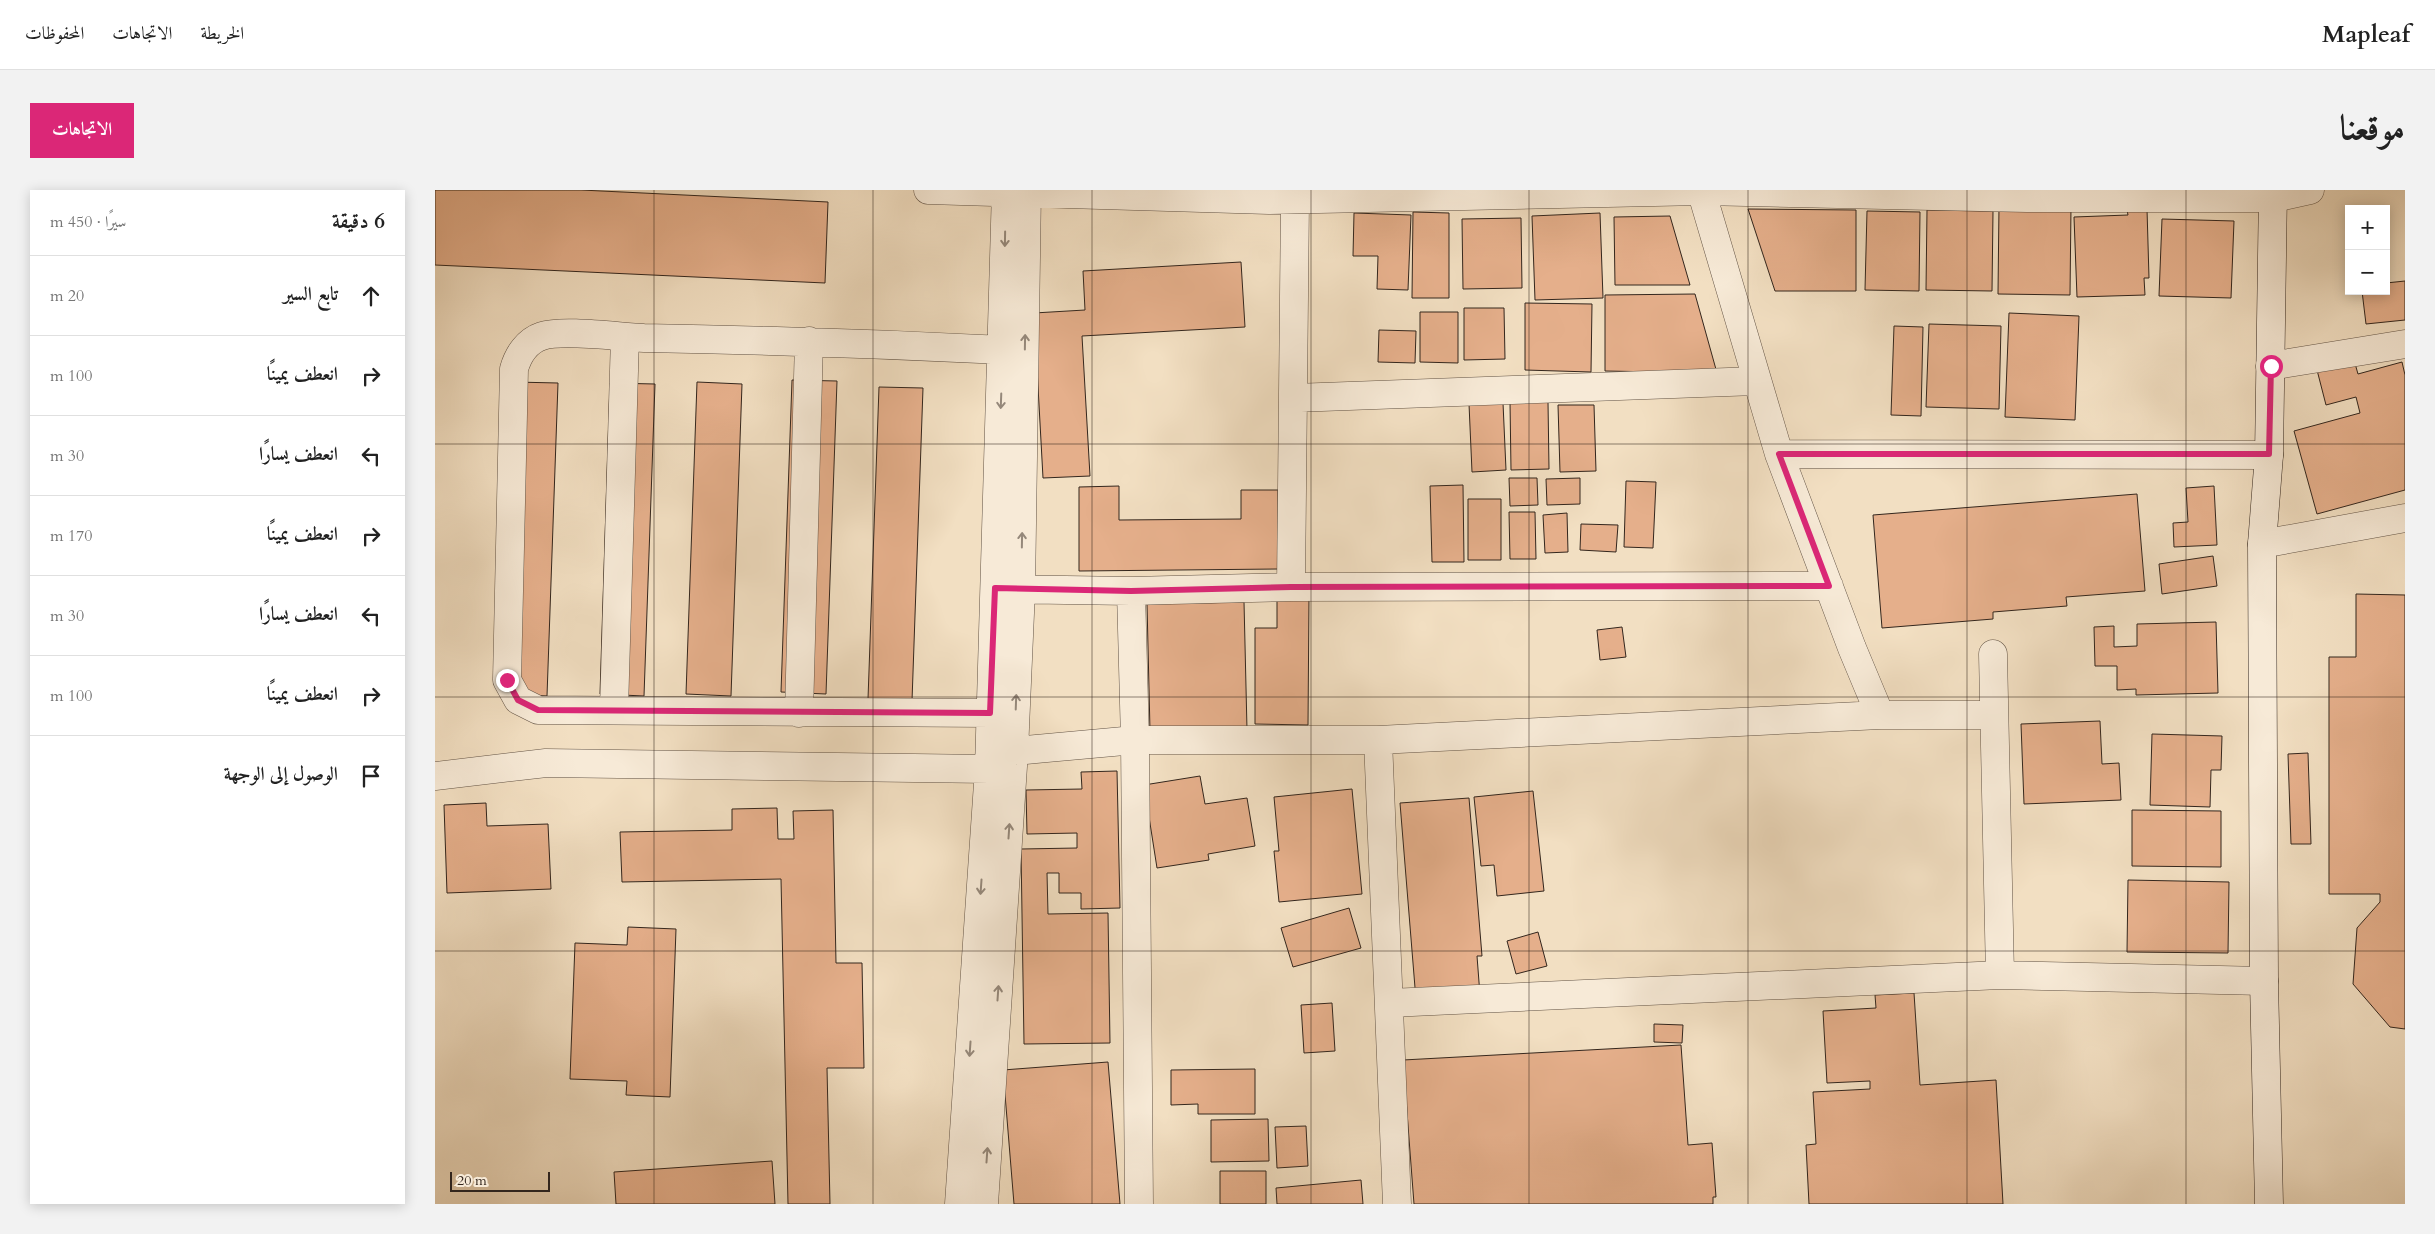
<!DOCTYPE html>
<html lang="ar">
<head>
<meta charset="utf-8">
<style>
	body { margin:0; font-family:Cardo,Amiri,serif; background:#f2f2f2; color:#222; direction:rtl }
	.controls { position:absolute; right:15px; top:15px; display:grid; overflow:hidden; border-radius:0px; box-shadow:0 2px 12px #0003 }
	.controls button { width:45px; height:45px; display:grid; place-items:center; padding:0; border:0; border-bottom:1px solid #e0e0e0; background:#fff; color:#222; font:25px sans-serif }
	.scale { position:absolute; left:15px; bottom:12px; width:100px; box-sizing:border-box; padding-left:5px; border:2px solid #33261d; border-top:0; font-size:14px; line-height:18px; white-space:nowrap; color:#33261d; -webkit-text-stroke:4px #f7ead7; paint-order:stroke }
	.stop { position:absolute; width:15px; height:15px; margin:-11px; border:4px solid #db2777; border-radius:50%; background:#fff }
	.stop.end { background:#db2777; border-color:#fff; box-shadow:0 1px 5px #0008 }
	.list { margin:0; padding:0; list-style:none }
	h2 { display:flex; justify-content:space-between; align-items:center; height:65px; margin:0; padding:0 20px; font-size:21px }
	h2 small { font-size:16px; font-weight:400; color:#767676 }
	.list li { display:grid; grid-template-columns:32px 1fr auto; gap:15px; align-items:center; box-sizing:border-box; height:80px; padding:0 20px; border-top:1px solid #e0e0e0 }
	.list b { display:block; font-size:19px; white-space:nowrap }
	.list em { font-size:16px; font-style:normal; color:#767676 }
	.icon { flex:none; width:28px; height:28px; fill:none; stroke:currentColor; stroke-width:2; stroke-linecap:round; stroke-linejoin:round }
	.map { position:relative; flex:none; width:1970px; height:1014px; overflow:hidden; direction:ltr; border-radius:0px }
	header { display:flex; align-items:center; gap:30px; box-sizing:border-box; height:70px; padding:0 25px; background:#fff; border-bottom:1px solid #e0e0e0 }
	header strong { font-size:24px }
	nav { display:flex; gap:28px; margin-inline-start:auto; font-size:18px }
	.intro { display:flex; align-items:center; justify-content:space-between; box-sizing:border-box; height:120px; padding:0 30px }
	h1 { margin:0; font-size:35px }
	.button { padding:12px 22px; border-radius:0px; background:#db2777; color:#fff; font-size:18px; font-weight:700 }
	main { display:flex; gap:30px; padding:0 30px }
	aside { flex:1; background:#fff; border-radius:0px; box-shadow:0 2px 12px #0003 }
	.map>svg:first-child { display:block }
</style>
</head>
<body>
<header>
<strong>Mapleaf</strong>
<nav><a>الخريطة</a><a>الاتجاهات</a><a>المحفوظات</a></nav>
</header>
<div class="intro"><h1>موقعنا</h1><a class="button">الاتجاهات</a></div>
<main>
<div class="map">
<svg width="1970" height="1014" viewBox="0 0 1970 1014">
	<rect width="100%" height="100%" fill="#f2dfc2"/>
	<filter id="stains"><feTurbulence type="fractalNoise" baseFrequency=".004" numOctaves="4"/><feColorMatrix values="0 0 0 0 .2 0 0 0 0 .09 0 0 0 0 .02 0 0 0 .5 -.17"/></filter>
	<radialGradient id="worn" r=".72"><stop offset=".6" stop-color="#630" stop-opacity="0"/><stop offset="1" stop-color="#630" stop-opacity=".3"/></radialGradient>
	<path fill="#e5af8b" stroke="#33261d" d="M 0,0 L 146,0 L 393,12 L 390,93 L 0,75 Z
		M 1564,16 L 1636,17 L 1635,105 L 1563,104 Z
		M 1313,19 L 1421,20 L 1421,101 L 1340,101 Z
		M 1712,19 L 1714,88 L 1709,88 L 1710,105 L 1642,107 L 1639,27 L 1693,25 L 1692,20 Z
		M 1492,20 L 1558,21 L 1557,101 L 1491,100 Z
		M 1432,21 L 1485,22 L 1484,101 L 1430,100 Z
		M 978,22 L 1014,23 L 1014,108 L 977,108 Z
		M 919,23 L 976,25 L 973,100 L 942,99 L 943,66 L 918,66 Z
		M 1165,23 L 1168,108 L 1100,110 L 1097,26 Z
		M 1235,26 L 1255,95 L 1180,95 L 1179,27 Z
		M 1086,28 L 1087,98 L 1028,99 L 1027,29 Z
		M 1727,29 L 1799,31 L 1796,108 L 1724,106 Z
		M 806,72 L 810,137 L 647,146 L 655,286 L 608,288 L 599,123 L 650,120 L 648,81 Z
		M 1970,91 L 1970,130 L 1931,134 L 1927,101 L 1951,101 L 1951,93 Z
		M 1260,104 L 1282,183 L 1170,181 L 1170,105 Z
		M 1090,113 L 1157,114 L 1156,182 L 1090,180 Z
		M 1029,118 L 1069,118 L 1070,169 L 1029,170 Z
		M 985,122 L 1023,122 L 1023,173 L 985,172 Z
		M 1574,123 L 1644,126 L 1640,230 L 1570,227 Z
		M 1494,134 L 1566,136 L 1564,219 L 1491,217 Z
		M 1459,136 L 1488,137 L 1486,226 L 1456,225 Z
		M 944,140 L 981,141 L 980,173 L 943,172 Z
		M 1919,170 L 1923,184 L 1967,172 L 1970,185 L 1970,300 L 1882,324 L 1859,241 L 1925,223 L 1921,207 L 1891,215 L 1882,180 Z
		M 357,190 L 402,191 L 391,504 L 346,502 Z
		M 79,192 L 123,193 L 112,506 L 68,504 Z
		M 262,192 L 307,194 L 296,506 L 251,504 Z
		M 175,193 L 220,194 L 209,506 L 165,504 Z
		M 444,197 L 488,198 L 477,511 L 433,509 Z
		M 1075,212 L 1113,212 L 1114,279 L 1076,280 Z
		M 1068,213 L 1071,280 L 1037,282 L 1034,214 Z
		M 1123,215 L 1159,215 L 1161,281 L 1125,282 Z
		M 1074,288 L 1102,288 L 1103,315 L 1075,316 Z
		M 1145,288 L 1145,314 L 1112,315 L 1111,289 Z
		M 1191,291 L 1221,292 L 1218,358 L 1189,357 Z
		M 1028,295 L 1029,372 L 997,372 L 995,296 Z
		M 684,296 L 684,330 L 806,329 L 806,300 L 843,300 L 843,379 L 644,381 L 644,297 Z
		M 1779,296 L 1782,355 L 1739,357 L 1738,333 L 1753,332 L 1751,298 Z
		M 1702,304 L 1710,401 L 1631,407 L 1632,416 L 1558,422 L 1558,429 L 1447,438 L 1438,325 Z
		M 1033,309 L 1066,309 L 1066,370 L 1033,370 Z
		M 1074,322 L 1100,322 L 1101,369 L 1075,369 Z
		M 1132,323 L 1133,362 L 1110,363 L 1108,325 Z
		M 1146,334 L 1183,335 L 1181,362 L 1145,360 Z
		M 1778,366 L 1782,396 L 1727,404 L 1724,374 Z
		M 1921,404 L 1970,405 L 1970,839 L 1955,837 L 1918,794 L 1922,738 L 1945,712 L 1945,704 L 1894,704 L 1894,467 L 1921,467 Z
		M 842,405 L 874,405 L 873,535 L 820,534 L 820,438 L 842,438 Z
		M 809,412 L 812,540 L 715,541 L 712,414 Z
		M 1781,432 L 1783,503 L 1701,505 L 1701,499 L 1682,500 L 1682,476 L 1660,476 L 1659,437 L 1679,436 L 1679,457 L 1702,456 L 1702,434 Z
		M 1187,437 L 1191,467 L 1165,470 L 1162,440 Z
		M 1665,531 L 1667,574 L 1684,573 L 1686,610 L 1589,614 L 1586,534 Z
		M 1717,544 L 1787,546 L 1786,580 L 1776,580 L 1775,617 L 1715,615 Z
		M 1873,563 L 1876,654 L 1856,654 L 1853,564 Z
		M 682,581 L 685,718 L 646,719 L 646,703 L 624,703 L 624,683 L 612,683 L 613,724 L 673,723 L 675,853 L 589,854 L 586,659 L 642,658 L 642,643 L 592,644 L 591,600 L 647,599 L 646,582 Z
		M 765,586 L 770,614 L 812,608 L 820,656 L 773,664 L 774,670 L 722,678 L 709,595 Z
		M 917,599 L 927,704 L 844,712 L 839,661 L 844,661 L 839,607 Z
		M 1098,601 L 1109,701 L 1062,706 L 1059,675 L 1046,676 L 1039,607 Z
		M 1034,608 L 1047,766 L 1042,766 L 1045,805 L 981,810 L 965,613 Z
		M 51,613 L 52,636 L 113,634 L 116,699 L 12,703 L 9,615 Z
		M 342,618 L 343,649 L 359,649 L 358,621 L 398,620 L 401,773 L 427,773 L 429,878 L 392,878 L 395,1014 L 353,1014 L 346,689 L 187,692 L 185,642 L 297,640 L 297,619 Z
		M 1697,620 L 1786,621 L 1786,677 L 1697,676 Z
		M 1693,690 L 1794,692 L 1793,763 L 1692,762 Z
		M 914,718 L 926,758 L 858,777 L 846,738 Z
		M 193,737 L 241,739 L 235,907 L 191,905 L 192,891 L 135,889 L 140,753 L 192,755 Z
		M 1103,742 L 1112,776 L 1081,784 L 1072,751 Z
		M 1479,803 L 1485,895 L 1561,890 L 1568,1014 L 1374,1014 L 1371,955 L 1381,954 L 1378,902 L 1435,899 L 1435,891 L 1392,893 L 1388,821 L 1441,818 L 1440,805 Z
		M 897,813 L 900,861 L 869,863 L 866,815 Z
		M 1219,834 L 1248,835 L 1247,853 L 1219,852 Z
		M 1246,855 L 1253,955 L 1277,953 L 1281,1007 L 1278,1007 L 1278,1014 L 979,1014 L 968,870 Z
		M 673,872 L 685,1014 L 579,1014 L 568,880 Z
		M 820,879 L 820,924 L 763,924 L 763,914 L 736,915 L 736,880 Z
		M 833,929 L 834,971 L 776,972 L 776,930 Z
		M 871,936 L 873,976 L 842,978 L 840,937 Z
		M 337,971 L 340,1014 L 181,1014 L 179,982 Z
		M 785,981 L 831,981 L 831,1014 L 785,1014 Z
		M 926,990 L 928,1014 L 842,1014 L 841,998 Z"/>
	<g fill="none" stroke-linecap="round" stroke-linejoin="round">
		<g stroke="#635446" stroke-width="29">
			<path id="street" d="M 493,0 L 834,10 L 1267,1 L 1592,8 L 1839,8 L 1875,0
				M 1266,0 L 1344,264 L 1417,458 L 1445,525
				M 1835,176 L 1970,154
				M 859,208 L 1321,191
				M 1344,264 L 1834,265
				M 1827,354 L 1970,328
				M 856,397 L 860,10
				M 569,399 L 696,401 L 856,397 L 1394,396
				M 696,401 L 700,550 L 704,1014
				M 1558,464 L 1565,785
				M 179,519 L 190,147
				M 364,523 L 374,151
				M 555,523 L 103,520 L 83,510 L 72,490 L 79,179 C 83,165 92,151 107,146 C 128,139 184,147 209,148 C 329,150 448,154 568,160
				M 943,550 L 962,1014
				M 0,586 L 111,573 L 554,579 L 579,561 L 700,550 L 943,550 L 1445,525 L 1559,525
				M 955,813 L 1565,785 L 1829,791
				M 524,1014 L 554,579 L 571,0
				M 549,1014 L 579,561 L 586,400 L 592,0"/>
		</g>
		<g stroke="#33261d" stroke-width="29">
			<path id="secondary" d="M 1834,1014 L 1829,791 L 1827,354 L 1834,265 L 1838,0"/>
		</g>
		<use href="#street" stroke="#f7ead7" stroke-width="28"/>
		<use href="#secondary" stroke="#f7ead7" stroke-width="28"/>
	</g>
	<defs><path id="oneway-shaft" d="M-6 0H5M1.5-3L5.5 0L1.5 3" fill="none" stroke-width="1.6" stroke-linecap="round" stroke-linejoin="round" transform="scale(1.25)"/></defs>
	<g stroke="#95887a">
		<use href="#oneway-shaft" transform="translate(570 49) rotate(91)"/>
		<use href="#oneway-shaft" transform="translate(590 152) rotate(-89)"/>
		<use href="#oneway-shaft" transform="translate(566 211) rotate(92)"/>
		<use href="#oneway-shaft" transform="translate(587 350) rotate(-89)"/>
		<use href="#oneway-shaft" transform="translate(581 512) rotate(-88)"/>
		<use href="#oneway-shaft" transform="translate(574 641) rotate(-86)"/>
		<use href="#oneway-shaft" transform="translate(546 697) rotate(94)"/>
		<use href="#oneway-shaft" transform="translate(563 803) rotate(-86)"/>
		<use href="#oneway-shaft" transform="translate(535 859) rotate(94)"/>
		<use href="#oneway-shaft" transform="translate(552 965) rotate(-86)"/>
	</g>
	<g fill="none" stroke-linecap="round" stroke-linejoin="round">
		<path stroke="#db2777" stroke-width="6" d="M 72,490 L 83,510 L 103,520 L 555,523 L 560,398 L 696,401 L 856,397 L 1394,396 L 1344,264 L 1834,264 L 1836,176"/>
	</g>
	<path fill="none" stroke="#33261d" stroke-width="1" stroke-opacity="0.55" d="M 219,0 L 219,1014M 438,0 L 438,1014M 657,0 L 657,1014M 876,0 L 876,1014M 1094,0 L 1094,1014M 1313,0 L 1313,1014M 1532,0 L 1532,1014M 1751,0 L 1751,1014M 0,254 L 1970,254M 0,507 L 1970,507M 0,761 L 1970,761"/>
	<rect width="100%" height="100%" filter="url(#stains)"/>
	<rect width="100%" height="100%" fill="url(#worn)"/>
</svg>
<div class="controls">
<button>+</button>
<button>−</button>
</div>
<div class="scale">20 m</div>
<div class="stop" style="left:1836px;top:176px"></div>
<div class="stop end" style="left:72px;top:490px"></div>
</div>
<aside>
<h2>6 دقيقة<small>سيرًا · 450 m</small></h2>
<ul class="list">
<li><svg class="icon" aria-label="ahead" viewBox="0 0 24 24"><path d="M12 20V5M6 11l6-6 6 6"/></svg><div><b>تابع السير</b></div><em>20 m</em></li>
<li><svg class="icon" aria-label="right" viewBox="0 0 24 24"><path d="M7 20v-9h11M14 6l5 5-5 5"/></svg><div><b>انعطف يمينًا</b></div><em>100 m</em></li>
<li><svg class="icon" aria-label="left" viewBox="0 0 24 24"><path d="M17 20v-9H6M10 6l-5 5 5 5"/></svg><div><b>انعطف يسارًا</b></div><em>30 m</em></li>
<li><svg class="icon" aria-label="right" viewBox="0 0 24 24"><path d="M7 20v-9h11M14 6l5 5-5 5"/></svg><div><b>انعطف يمينًا</b></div><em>170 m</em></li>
<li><svg class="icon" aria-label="left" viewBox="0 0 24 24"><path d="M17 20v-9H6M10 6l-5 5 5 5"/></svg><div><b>انعطف يسارًا</b></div><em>30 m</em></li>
<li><svg class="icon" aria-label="right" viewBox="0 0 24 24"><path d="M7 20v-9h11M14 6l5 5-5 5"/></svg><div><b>انعطف يمينًا</b></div><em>100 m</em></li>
<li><svg class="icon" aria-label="arrive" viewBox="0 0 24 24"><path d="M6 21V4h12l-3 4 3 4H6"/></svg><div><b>الوصول إلى الوجهة</b></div></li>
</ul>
</aside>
</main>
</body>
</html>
